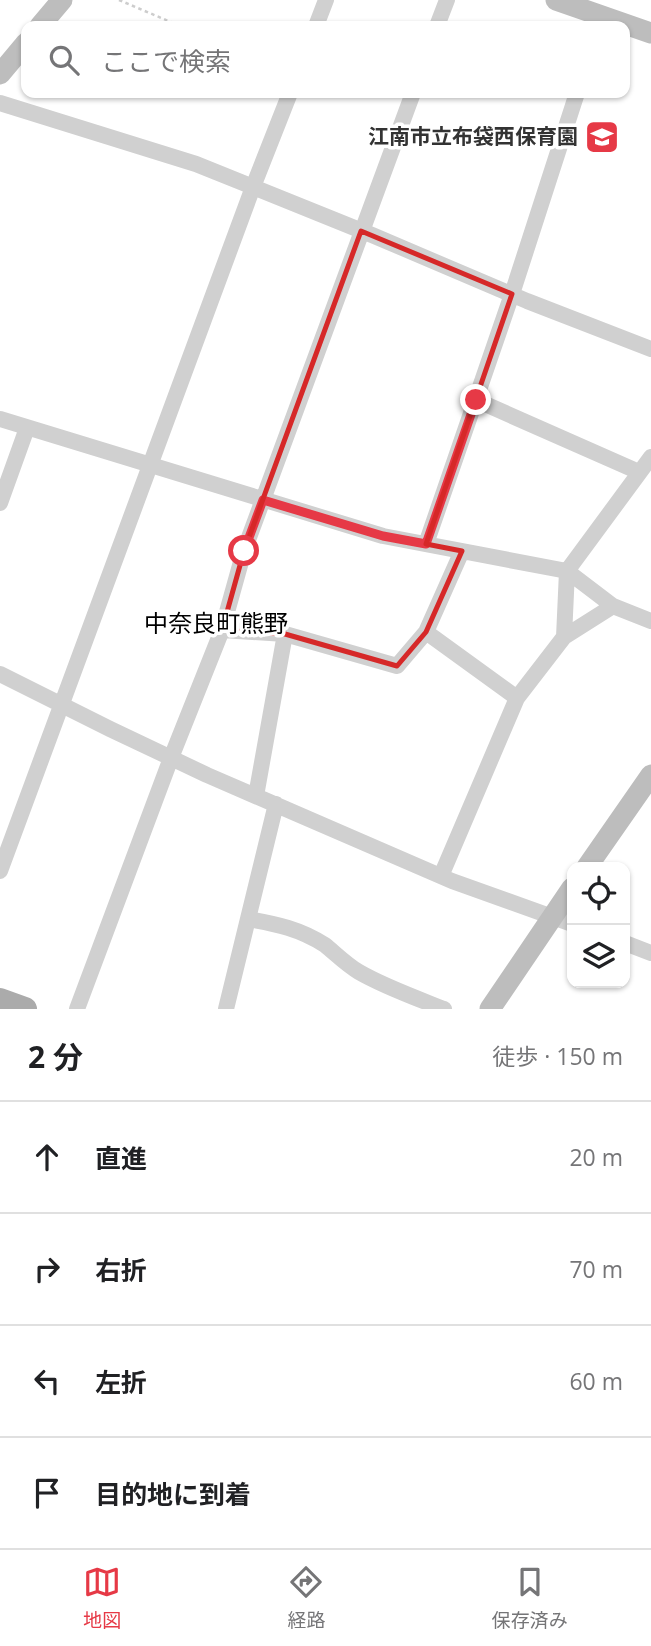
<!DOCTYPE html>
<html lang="ja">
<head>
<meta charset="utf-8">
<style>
	body { margin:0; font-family:"Open Sans","Noto Sans JP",sans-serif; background:#f2f2f2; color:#202124 }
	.controls { position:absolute; right:21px; bottom:21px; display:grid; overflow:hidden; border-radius:14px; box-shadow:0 2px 5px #0004 }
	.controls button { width:63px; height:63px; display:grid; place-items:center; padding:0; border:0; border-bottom:2px solid #e0e0e0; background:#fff; color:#202124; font:35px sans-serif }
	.stop { position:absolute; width:21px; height:21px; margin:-16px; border:5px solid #e63946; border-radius:50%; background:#fff }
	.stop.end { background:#e63946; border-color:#fff; box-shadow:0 2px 7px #0008 }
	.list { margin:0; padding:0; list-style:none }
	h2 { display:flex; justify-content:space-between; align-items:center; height:91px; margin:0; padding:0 28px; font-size:30px }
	h2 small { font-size:23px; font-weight:400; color:#757577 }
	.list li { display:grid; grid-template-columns:46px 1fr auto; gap:21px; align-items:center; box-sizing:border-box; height:112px; padding:0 28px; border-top:2px solid #e0e0e0 }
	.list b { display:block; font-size:26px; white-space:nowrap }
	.list em { font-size:23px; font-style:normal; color:#757577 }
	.icon { flex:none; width:38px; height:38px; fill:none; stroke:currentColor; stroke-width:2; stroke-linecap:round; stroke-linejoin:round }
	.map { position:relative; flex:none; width:651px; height:1009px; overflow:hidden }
	.search { position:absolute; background:#fff; box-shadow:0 2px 5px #0004; left:21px; right:21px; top:21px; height:77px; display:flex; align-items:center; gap:18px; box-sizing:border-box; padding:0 24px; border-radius:14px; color:#757577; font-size:26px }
	.sheet { height:539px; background:#fff }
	nav { display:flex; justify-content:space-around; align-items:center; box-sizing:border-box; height:98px; border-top:2px solid #e0e0e0; background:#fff; font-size:19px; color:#757577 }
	nav a { display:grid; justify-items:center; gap:4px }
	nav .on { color:#e63946 }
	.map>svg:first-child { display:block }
</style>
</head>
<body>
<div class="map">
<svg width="651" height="1009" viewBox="0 0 651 1009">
	<rect width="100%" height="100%" fill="#fff"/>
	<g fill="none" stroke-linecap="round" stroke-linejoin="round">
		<path stroke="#cdcdcd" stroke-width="2.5" stroke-dasharray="3.5 3.5" stroke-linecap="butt" d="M 119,0 L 180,26"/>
		<path stroke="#d0d0d0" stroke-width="16" d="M 316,26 L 326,0
			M 437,26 L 447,0
			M 0,103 L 196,164 L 372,235 L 527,301 L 651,349
			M 476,400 L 639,472
			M 0,419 L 383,536 L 567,571 L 613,606 L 651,621
			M 0,503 L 27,428
			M 426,544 L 512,294 L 577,93
			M 222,630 L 285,634 L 397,666 L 426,632 L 517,698
			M 426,632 L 462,551
			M 564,637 L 567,571 L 651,457
			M 0,674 L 110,729 L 207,775 L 452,881 L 572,924
			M 256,796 L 285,634
			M 0,871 L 253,187 L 290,93
			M 441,876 L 517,698 L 564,637 L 613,606
			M 248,919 C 277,924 300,929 325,945 C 336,954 347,965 359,972 C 385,987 416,998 444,1009
			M 625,943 L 651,953
			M 77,1009 L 171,758 L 222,630 L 244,551 L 413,93
			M 226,1009 L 276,804"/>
		<path stroke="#bdbdbd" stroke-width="21" d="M 556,0 L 651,33
			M 40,26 L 62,0
			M 0,74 L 26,43
			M 587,867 L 651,775
			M 490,1009 L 572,888"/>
		<path stroke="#ababab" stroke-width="24" d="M 0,1000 L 25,1009"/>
	</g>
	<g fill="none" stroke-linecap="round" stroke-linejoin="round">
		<path stroke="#e63946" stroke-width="9" d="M 244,551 L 263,500 L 383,536 L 426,544 L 476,400"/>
	</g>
	<path fill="none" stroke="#d62828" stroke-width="5" stroke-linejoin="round" d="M 361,231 L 512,294 L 426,544 L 462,551 L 426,632 L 397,666 L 285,634 L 222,630 L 244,551 Z"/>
	<defs>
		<g id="school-square" transform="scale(1.75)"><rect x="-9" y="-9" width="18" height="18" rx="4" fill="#e63946" stroke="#fff"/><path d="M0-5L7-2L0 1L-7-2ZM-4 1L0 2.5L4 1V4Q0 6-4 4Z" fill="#fff"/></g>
	</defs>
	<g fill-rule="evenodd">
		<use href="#school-square" x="602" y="137"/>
	</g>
	<g text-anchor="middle" stroke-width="7" stroke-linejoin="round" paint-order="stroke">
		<g font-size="21" font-weight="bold" fill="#333" stroke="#fff" text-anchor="end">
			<text x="578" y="144">江南市立布袋西保育園</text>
		</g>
		<g font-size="24" fill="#000" stroke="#fff">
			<text x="216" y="632">中奈良町熊野</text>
		</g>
	</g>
</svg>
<div class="controls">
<button><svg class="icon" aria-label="locate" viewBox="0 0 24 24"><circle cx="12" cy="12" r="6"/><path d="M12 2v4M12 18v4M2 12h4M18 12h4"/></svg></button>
<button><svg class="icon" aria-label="layers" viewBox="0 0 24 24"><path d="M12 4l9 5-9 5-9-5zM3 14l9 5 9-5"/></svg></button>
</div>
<div class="stop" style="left:244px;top:551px"></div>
<div class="stop end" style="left:476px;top:400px"></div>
<div class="search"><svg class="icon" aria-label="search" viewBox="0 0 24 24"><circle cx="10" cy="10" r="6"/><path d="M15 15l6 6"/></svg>ここで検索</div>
</div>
<section class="sheet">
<h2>2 分<small>徒歩 · 150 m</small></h2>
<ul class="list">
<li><svg class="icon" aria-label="ahead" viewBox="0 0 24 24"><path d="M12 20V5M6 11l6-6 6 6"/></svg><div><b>直進</b></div><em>20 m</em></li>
<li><svg class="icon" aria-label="right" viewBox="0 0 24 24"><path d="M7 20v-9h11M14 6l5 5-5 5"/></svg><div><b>右折</b></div><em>70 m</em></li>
<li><svg class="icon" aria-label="left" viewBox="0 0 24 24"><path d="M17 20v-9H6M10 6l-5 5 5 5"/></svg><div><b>左折</b></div><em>60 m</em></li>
<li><svg class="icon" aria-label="arrive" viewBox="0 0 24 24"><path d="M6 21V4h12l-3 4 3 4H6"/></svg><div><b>目的地に到着</b></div></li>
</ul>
</section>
<nav>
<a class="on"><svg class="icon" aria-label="map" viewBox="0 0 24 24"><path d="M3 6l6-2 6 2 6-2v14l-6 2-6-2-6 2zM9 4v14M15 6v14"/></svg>地図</a>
<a><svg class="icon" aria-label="directions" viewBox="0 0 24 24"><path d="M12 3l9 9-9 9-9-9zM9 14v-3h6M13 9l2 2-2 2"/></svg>経路</a>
<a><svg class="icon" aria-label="saved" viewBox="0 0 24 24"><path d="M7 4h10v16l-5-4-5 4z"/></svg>保存済み</a>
</nav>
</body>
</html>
